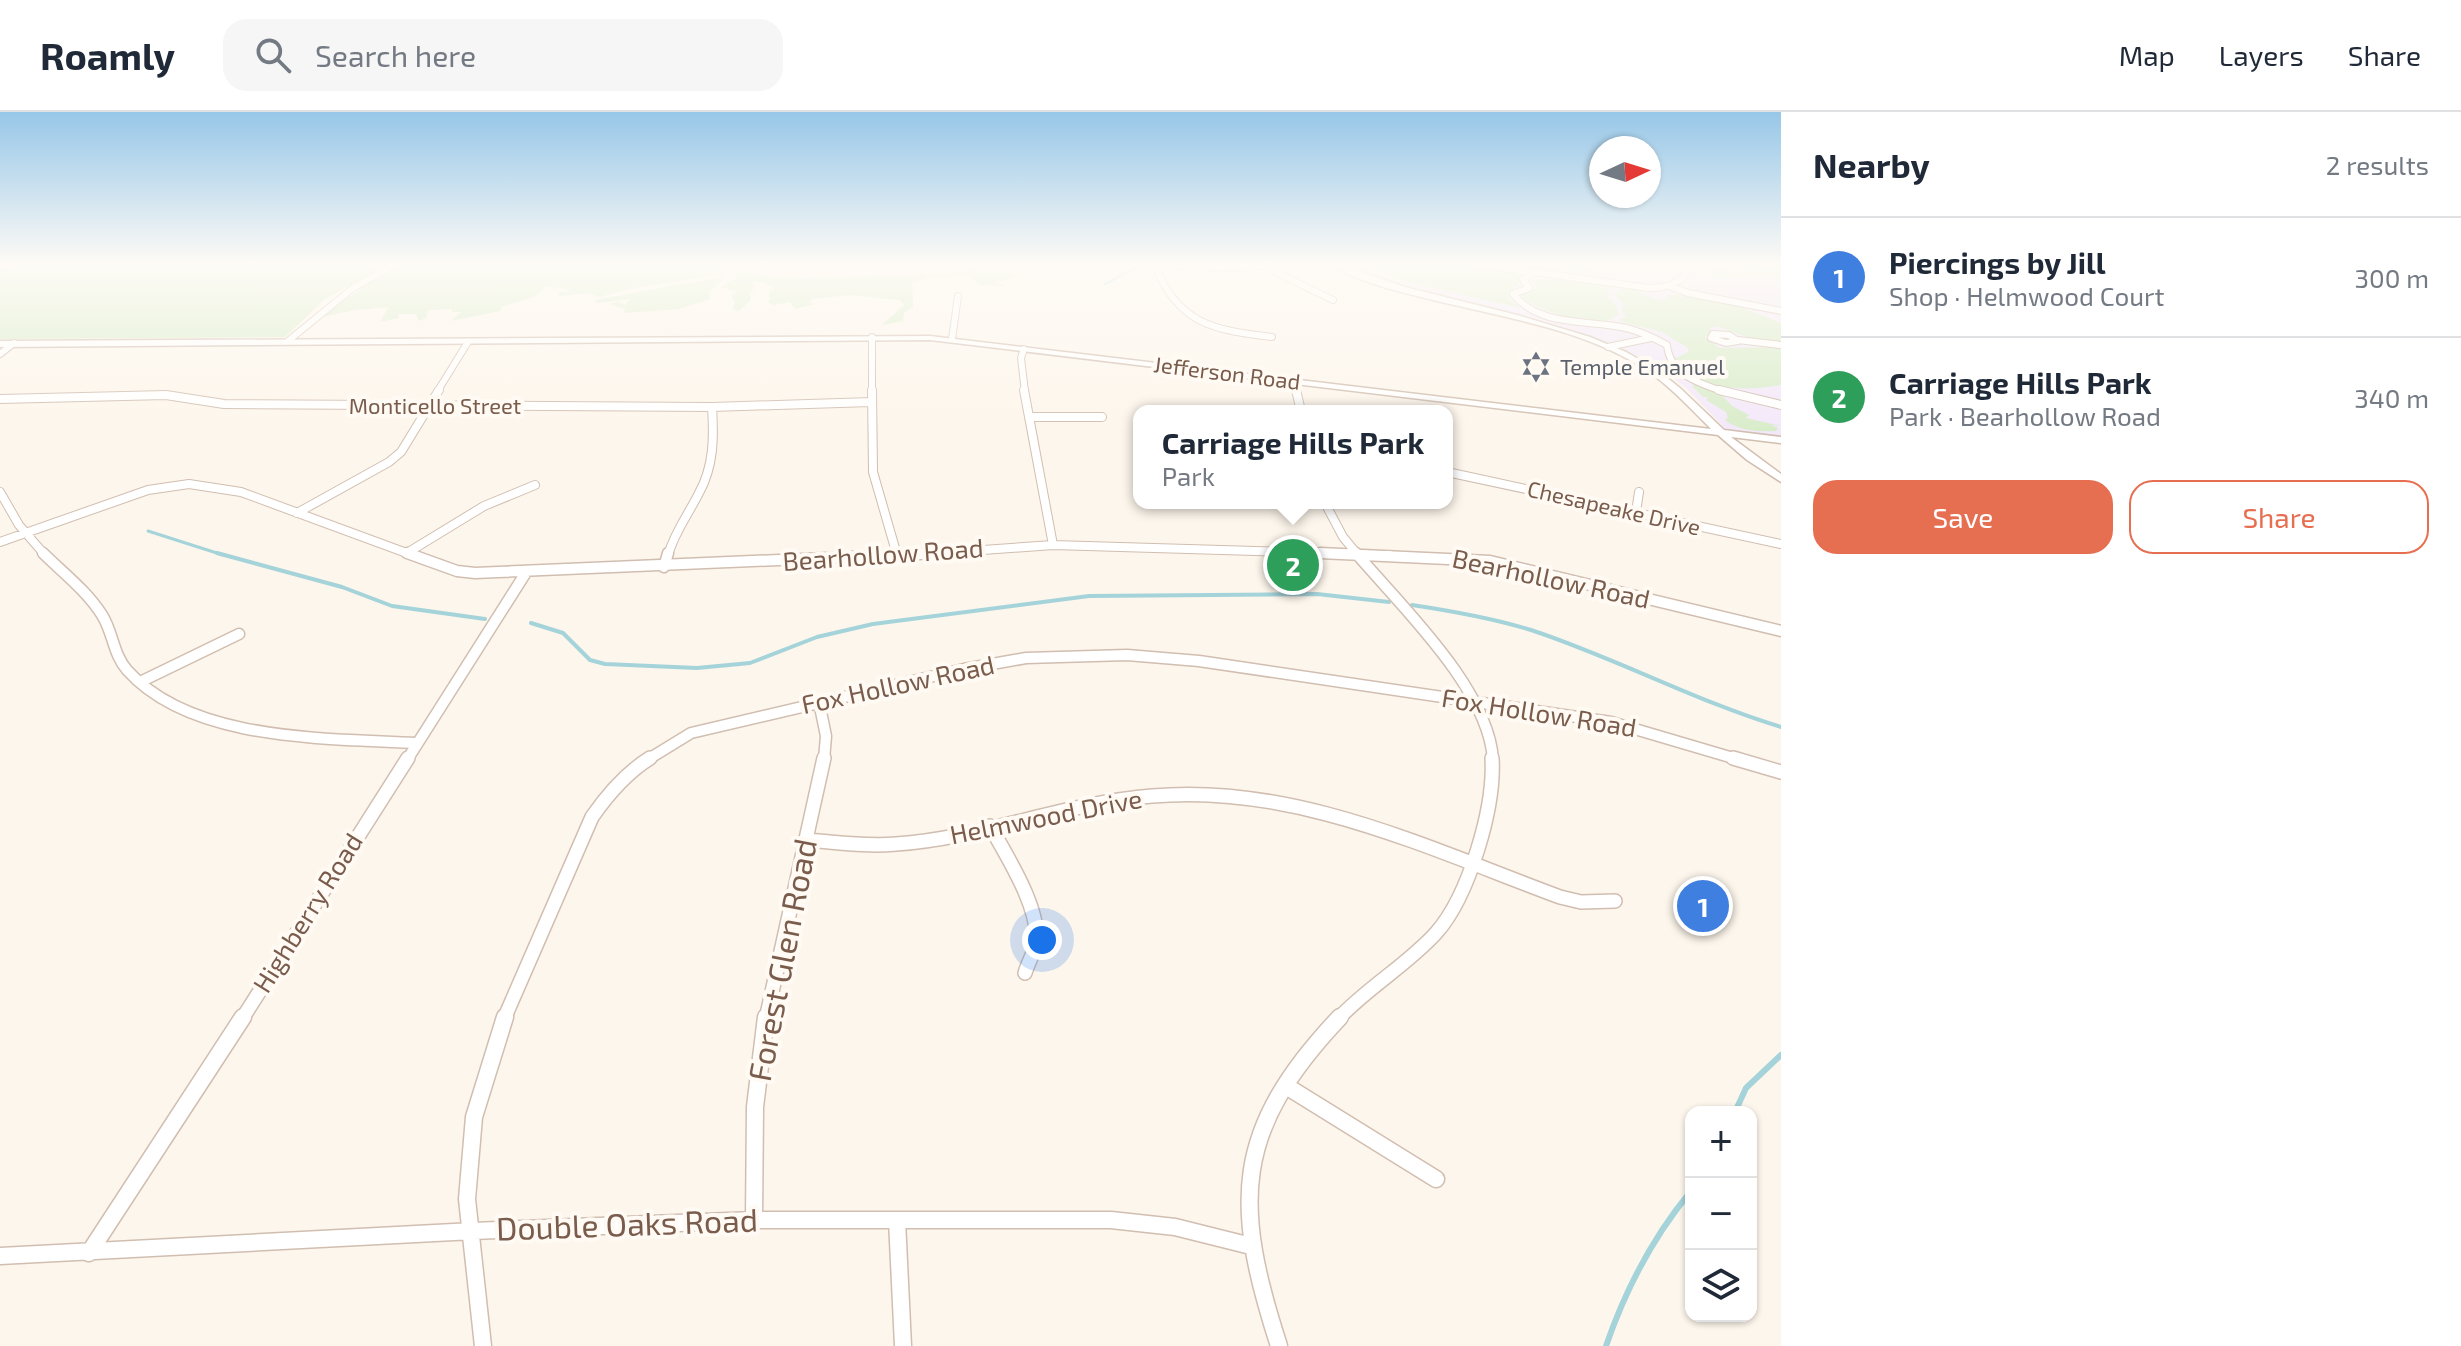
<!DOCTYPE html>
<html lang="en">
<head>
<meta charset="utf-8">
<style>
	body { margin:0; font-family:"Exo 2",sans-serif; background:#f6f6f7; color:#1f2937 }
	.controls { position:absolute; right:24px; bottom:24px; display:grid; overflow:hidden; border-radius:16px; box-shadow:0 2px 6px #0004 }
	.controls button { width:72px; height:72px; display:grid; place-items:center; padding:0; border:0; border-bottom:2px solid #e0e1e3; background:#fff; color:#1f2937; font:40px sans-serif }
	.compass { position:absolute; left:1589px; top:24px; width:72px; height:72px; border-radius:50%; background:#fff; box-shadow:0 2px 6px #0004; rotate:86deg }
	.you { position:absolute; left:1042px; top:828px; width:28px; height:28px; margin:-20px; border:6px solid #fff; border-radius:50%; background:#1a73e8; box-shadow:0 0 0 12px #1a73e833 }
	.badge { display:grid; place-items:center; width:52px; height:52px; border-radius:50%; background:#e76f51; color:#fff; font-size:26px; font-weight:700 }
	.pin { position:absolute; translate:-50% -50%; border:4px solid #fff; box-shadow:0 2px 8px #0006 }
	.popup { position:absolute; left:1133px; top:293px; width:320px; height:104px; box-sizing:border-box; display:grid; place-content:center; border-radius:16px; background:#fff; filter:drop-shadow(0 2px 6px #0005); font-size:26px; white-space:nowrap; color:#747a83 }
	.popup b { font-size:30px; color:#1f2937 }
	.popup::after { content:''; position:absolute; left:50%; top:100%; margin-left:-16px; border:16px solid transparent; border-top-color:#fff }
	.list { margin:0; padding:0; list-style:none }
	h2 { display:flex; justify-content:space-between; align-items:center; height:104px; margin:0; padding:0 32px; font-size:34px }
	h2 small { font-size:26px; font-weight:400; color:#747a83 }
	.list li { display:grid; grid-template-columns:52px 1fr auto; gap:24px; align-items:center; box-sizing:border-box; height:120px; padding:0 32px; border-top:2px solid #e0e1e3 }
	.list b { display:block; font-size:30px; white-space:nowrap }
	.list p { margin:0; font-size:26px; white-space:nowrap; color:#747a83 }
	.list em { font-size:26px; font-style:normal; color:#747a83 }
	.actions { display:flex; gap:16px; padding:24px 32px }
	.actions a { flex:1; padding:18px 0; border:2px solid #e76f51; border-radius:24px; text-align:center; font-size:28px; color:#e76f51 }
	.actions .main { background:#e76f51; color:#fff }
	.icon { flex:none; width:44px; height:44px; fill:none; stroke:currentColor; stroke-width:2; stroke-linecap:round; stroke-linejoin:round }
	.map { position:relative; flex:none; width:1781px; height:1234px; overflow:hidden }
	header { display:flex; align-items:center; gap:48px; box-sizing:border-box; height:112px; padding:0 40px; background:#fff; border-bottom:2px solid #e0e1e3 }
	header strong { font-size:38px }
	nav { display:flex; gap:44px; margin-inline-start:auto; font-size:28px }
	.search { width:560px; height:72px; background:#f6f6f7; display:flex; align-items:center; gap:20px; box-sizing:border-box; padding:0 28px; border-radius:24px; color:#747a83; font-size:30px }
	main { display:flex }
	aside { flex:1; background:#fff }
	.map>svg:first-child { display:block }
</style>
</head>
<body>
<header>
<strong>Roamly</strong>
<div class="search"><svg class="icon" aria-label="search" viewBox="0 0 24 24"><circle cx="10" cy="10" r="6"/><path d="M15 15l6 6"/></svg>Search here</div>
<nav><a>Map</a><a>Layers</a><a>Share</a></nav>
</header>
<main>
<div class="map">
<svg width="1781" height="1234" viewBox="0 0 1781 1234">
	<rect width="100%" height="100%" fill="#fdf6ec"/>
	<path fill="#f3e8fa" d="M 1337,151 L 1781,151 L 1781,328 L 1722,322 L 1722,313 L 1685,275 L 1654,252 L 1612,232 L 1534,206 L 1394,171 Z"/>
	<path fill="#d8ecc9" d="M 17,151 L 389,151 L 324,188 L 285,225 L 0,227 L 0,158 Z
		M 403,151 L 741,151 L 730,158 L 711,164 L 634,176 L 600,185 L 589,181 L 560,184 L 558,181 L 572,178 L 547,174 L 534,185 L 503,194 L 500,199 L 451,209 L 461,200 L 452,200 L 452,197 L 428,198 L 426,206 L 419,209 L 416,202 L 398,202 L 399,206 L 380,210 L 389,195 L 355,198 L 323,205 L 373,167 Z
		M 1350,151 L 1461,151 L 1523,161 L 1518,173 L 1508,180 L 1508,187 L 1521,196 L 1411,171 Z
		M 1490,151 L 1588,151 L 1582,155 L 1608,169 Z
		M 1735,151 L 1776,153 L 1781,155 L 1777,160 L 1781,161 L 1781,168 L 1776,165 L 1717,166 L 1699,160 L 1704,158 L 1736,161 L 1734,153 L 1738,152 Z
		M 981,153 L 988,158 L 1012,161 L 1015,166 L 996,170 L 1005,175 L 979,173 L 970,164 L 927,166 L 912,171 L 913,195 L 904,201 L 903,209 L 882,213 L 904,193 L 900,188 L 849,183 L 812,187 L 808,191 L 815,192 L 795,197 L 790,190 L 774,193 L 767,190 L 770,188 L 769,180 L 774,176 L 763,170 L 751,170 L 756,174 L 751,176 L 754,178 L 749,181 L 751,188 L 738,199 L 733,197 L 735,190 L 731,183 L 737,180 L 721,175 L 744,160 L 767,165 L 808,166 L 949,162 Z
		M 721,165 L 724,167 L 709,180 L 710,187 L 678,197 L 624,201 L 625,197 L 609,192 L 618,190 L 625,193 L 630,187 L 597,191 L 595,188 Z
		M 1557,165 L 1610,173 L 1612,175 L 1608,177 L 1608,185 L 1616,193 L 1619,203 C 1615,204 1613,207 1609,208 C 1590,215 1531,198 1520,182 L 1538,176 L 1532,170 L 1535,168 Z
		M 1629,176 L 1647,179 L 1639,181 L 1660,189 L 1666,187 L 1668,183 C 1712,181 1745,197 1781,211 L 1781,230 L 1746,225 L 1717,214 L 1709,217 L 1715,219 L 1705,225 L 1720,236 L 1781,235 L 1781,273 C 1747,279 1707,279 1681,255 L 1685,250 L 1674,247 L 1688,240 L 1688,236 L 1662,220 L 1622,210 L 1620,206 L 1626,206 L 1621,196 L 1624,192 L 1613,181 Z
		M 1696,272 L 1719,280 L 1732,294 L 1749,303 L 1746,306 L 1781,314 L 1771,313 L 1778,316 L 1776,319 C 1759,320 1738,319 1725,308 L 1728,305 L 1726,300 L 1706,288 L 1709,285 L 1703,285 L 1692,274 Z"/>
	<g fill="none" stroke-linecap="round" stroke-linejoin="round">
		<path stroke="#a5d3da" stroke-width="2" d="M 1105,172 L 1141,153"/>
		<path stroke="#a5d3da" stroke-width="3" d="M 148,419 L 223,443"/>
		<path stroke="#a5d3da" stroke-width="4" d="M 217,441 L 342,475 L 392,494 L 485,507
			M 1412,493 C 1452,499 1492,506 1531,518 C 1616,546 1695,589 1781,615
			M 531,511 L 563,521 L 590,548 L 605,552 L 697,556 L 750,551 L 817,525 L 873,512 L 1089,484 L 1317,482 L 1389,490"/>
		<path stroke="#a5d3da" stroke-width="6" d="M 1735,1000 L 1746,976 L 1781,943
			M 1606,1234 C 1626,1176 1652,1126 1691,1079"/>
		<g stroke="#d1beb0" stroke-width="8">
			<path id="minor-far4" d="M 1124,151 L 1226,156 L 1309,151
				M 1467,151 L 1649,176 C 1664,176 1682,172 1689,158 L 1685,151
				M 1155,154 C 1179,213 1214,218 1272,225
				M 1265,155 L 1333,188
				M 1534,161 L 1523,167 L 1529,176 L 1513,182 C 1541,216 1587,207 1626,216 C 1640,219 1654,226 1667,233 C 1670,263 1700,272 1725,280
				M 1669,174 L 1688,181 L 1781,199
				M 1713,222 L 1729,223 L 1738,229 L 1726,231 L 1711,226 Z
				M 872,225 L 872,280
				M 952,227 L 958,184
				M 1738,228 L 1781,233
				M 288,229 L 353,176 L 397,151
				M 1608,235 L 1651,226
				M 1024,237 L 1021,246 L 1025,280
				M 0,242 L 14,231
				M 1294,269 L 1297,280
				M 437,280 L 468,230"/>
		</g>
		<g stroke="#d1beb0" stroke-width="10">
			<path id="minor-far3" d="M 872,278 L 873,360 L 897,443
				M 1024,278 L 1053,433
				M 1296,278 L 1301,299
				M 1719,278 L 1781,293
				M 0,287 L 166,283 L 224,292 L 712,295 L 871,290
				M 1031,305 L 1102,305
				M 1447,360 L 1781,432
				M 0,380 L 19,413 L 45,443
				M 1325,391 L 1343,425 L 1358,443
				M 1636,400 L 1639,380
				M 297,401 L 389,350 L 401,340 L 439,278
				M 0,430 L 148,378 L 189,372 L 241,380 L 412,443
				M 407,441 L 484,394 L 535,373
				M 668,443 C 675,419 688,403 699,381 C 714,354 714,325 712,295
				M 912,443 L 1053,433 L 1389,443"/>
		</g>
		<g stroke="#d1beb0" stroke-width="13">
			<path id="minor-far2" d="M 43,441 C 62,460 87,479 102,503 C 113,520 113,542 127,558 C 191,630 327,626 416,631
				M 407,441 L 457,459 L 475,461 L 941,441
				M 1320,441 L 1490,449 L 1781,519
				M 1356,441 C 1401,494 1489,577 1493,648
				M 664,455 L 668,441
				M 140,570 L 239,522
				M 819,590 L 826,624 L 824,648
				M 407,648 L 525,462
				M 647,648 L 691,621 L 964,557 L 1026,546 L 1127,543 L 1199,549 L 1611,610 L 1740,648"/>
		</g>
		<g stroke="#d1beb0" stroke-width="16">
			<path id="minor-far1" d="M 1733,646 L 1781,660
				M 990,714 C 1006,743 1041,797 1036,831 C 1034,841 1028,851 1025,861
				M 805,728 C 835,730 866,735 896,732 C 982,726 1065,691 1152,684 C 1294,671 1430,737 1560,785 L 1581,790 L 1615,789
				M 242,907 L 408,646
				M 504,907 L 592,705 C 608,682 626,661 650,646
				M 766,907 L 824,646
				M 1338,907 C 1368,875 1407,853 1436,821 C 1469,784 1495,695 1492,646"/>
		</g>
		<g stroke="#d1beb0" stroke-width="19">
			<path id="minor" d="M 1286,974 L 1436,1067
				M 754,1108 L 755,995 L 766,905
				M 897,1108 L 903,1234
				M 89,1141 L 243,905
				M 0,1144 L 473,1119 L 754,1108 L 1111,1108 L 1175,1115 L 1251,1134
				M 483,1234 L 467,1087 L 474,1005 L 505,905
				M 1279,1234 C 1233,1092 1232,1019 1340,905"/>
		</g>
		<g stroke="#d1beb0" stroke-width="3">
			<path id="tertiary" d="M 1327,151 L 1336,151 L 1405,175 L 1517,203 L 1590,225 L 1626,240 L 1656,257 L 1680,276 L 1724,318 L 1781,325 L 1781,331 L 1731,325 L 1781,362 L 1781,370 L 1747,348 L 1718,323 L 930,228 L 0,235 L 0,229 L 930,224 L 1711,317 C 1692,298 1674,278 1652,262 C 1594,221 1518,208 1450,192 C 1410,182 1362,173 1327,151 Z"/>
		</g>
		<use href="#minor-far4" stroke="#fff" stroke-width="6"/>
		<use href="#minor-far3" stroke="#fff" stroke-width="8"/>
		<use href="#minor-far2" stroke="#fff" stroke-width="10"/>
		<use href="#minor-far1" stroke="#fff" stroke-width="13"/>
		<use href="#minor" stroke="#fff" stroke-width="16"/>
		<use href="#tertiary" fill="#fff" fill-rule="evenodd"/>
	</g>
	<linearGradient id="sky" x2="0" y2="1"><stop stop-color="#97c7e8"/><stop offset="0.47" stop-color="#fefbf6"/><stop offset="1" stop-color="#fefbf6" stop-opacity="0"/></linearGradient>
	<rect width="1781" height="323" fill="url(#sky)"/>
	<defs>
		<g id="synagogue-bare" transform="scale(2.4)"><path d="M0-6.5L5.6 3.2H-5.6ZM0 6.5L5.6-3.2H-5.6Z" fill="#6b7280" stroke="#fffaf3" stroke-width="2.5" paint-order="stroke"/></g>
	</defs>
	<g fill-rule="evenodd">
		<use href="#synagogue-bare" x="1536" y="255"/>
	</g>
	<g text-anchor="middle" stroke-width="8" stroke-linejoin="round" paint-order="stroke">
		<g font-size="22" fill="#5b616d" stroke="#fffaf3" text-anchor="start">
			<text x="1560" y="263">Temple Emanuel</text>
		</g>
		<g font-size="22" fill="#7a5c4d" stroke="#fffaf3">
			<text transform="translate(1227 261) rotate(7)" y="8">Jefferson Road</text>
			<text x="435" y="302">Monticello Street</text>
			<text transform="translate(1614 396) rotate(13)" y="8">Chesapeake Drive</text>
		</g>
		<g font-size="26" fill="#7a5c4d" stroke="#fffaf3">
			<text transform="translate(883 443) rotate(-4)" y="9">Bearhollow Road</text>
			<text transform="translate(1551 467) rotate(12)" y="9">Bearhollow Road</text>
			<text transform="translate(898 573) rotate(-12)" y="9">Fox Hollow Road</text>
			<text transform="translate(1539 601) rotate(9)" y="9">Fox Hollow Road</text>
			<text transform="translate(1046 705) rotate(-11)" y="9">Helmwood Drive</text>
			<text transform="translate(308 801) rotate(-58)" y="9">Highberry Road</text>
		</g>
		<g font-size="32" fill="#7a5c4d" stroke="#fffaf3">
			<text transform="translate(783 848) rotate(-79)" y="11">Forest Glen Road</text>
			<text transform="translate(627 1113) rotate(-2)" y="11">Double Oaks Road</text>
		</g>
	</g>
</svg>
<div class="controls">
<button>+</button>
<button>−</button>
<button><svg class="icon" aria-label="layers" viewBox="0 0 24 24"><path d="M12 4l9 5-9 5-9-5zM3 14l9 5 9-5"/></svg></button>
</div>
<svg class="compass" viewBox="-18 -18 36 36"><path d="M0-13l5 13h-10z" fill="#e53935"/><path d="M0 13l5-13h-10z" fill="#747a83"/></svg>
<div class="you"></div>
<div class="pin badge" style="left:1703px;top:794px;background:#3f7fe0">1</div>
<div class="pin badge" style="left:1293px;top:453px;background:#2e9e5b">2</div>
<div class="popup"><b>Carriage Hills Park</b>Park</div>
</div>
<aside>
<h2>Nearby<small>2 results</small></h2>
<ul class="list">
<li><span class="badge" style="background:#3f7fe0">1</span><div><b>Piercings by Jill</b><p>Shop · Helmwood Court</p></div><em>300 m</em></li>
<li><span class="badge" style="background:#2e9e5b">2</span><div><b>Carriage Hills Park</b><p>Park · Bearhollow Road</p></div><em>340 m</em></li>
</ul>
<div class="actions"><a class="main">Save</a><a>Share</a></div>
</aside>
</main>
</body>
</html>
